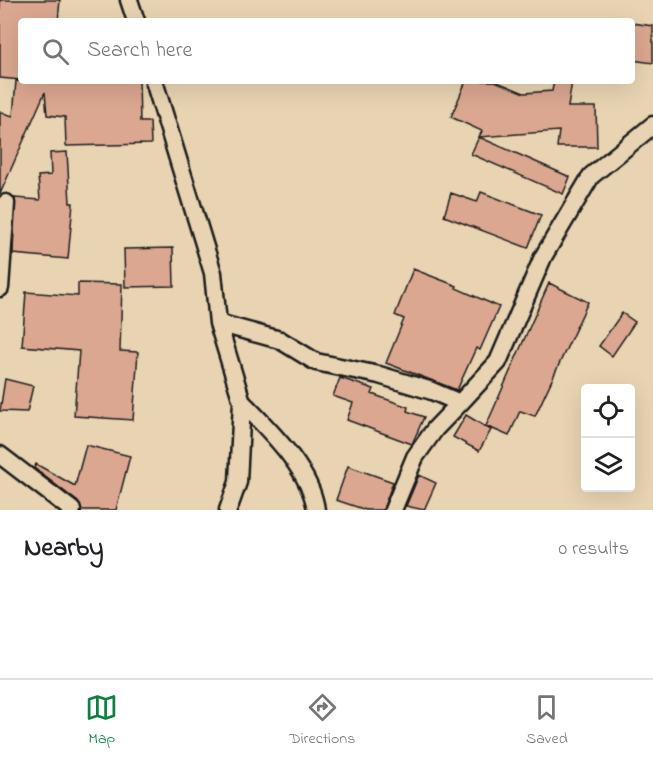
<!DOCTYPE html>
<html lang="en">
<head>
<meta charset="utf-8">
<style>
	body { margin:0; font-family:"Indie Flower",sans-serif; background:#f6f6f6; color:#202124 }
	.controls { position:absolute; right:18px; bottom:18px; display:grid; overflow:hidden; border-radius:6px; box-shadow:0 6px 24px #0002 }
	.controls button { width:54px; height:54px; display:grid; place-items:center; padding:0; border:0; border-bottom:2px solid #e0e0e0; background:#fff; color:#202124; font:30px sans-serif }
	.list { margin:0; padding:0; list-style:none }
	h2 { display:flex; justify-content:space-between; align-items:center; height:78px; margin:0; padding:0 24px; font-size:26px }
	h2 small { font-size:20px; font-weight:400; color:#757577 }
	.icon { flex:none; width:33px; height:33px; fill:none; stroke:currentColor; stroke-width:2; stroke-linecap:round; stroke-linejoin:round }
	.map { position:relative; flex:none; width:653px; height:510px; overflow:hidden }
	.search { position:absolute; background:#fff; box-shadow:0 6px 24px #0002; left:18px; right:18px; top:18px; height:66px; display:flex; align-items:center; gap:15px; box-sizing:border-box; padding:0 21px; border-radius:6px; color:#757577; font-size:22px }
	.sheet { height:168px; background:#fff }
	nav { display:flex; justify-content:space-around; align-items:center; box-sizing:border-box; height:84px; border-top:2px solid #e0e0e0; background:#fff; font-size:16px; color:#757577 }
	nav a { display:grid; justify-items:center; gap:3px }
	nav .on { color:#0b8043 }
	.map>svg:first-child { display:block }
</style>
</head>
<body>
<div class="map">
<svg width="653" height="510" viewBox="0 0 653 510">
	<rect width="100%" height="100%" fill="#e8d4b2"/>
	<filter id="ink" filterUnits="userSpaceOnUse"><feTurbulence type="fractalNoise" baseFrequency=".0167" numOctaves="2"/><feDisplacementMap in="SourceGraphic" scale="12" xChannelSelector="R" yChannelSelector="G"/><feConvolveMatrix kernelMatrix="1 2 1 2 8 2 1 2 1" color-interpolation-filters="sRGB"/></filter>
	<g filter="url(#ink)">
		<path fill="#dba790" stroke="#1c1c1c" stroke-width="1.5" d="M 0,0 L 60,0 L 58,21 L 21,21 L 21,80 L 0,78 Z
			M 632,23 L 653,26 L 653,63 L 632,60 Z
			M 16,81 L 139,81 L 140,122 L 150,122 L 151,144 L 66,146 L 65,117 L 47,115 L 45,92 L 0,194 L 0,112 L 13,116 Z
			M 466,81 L 495,81 L 524,93 L 552,91 L 554,81 L 572,81 L 568,107 L 596,107 L 597,147 L 557,147 L 559,131 L 479,137 L 482,131 L 451,117 Z
			M 479,137 L 570,177 L 563,194 L 471,154 Z
			M 67,152 L 70,203 L 73,203 L 68,259 L 13,254 L 15,198 L 40,200 L 38,176 L 51,175 L 50,153 Z
			M 481,192 L 541,215 L 528,248 L 444,216 L 451,193 L 477,202 Z
			M 173,248 L 174,286 L 125,287 L 124,249 Z
			M 413,269 L 457,286 L 456,288 L 499,307 L 480,350 L 476,348 L 457,390 L 386,363 L 404,319 L 395,315 Z
			M 78,283 L 122,284 L 120,351 L 138,352 L 133,420 L 74,416 L 79,351 L 22,346 L 26,292 L 78,296 Z
			M 549,283 L 588,302 L 535,416 L 520,411 L 509,436 L 486,426 Z
			M 622,313 L 635,322 L 612,356 L 599,346 Z
			M 340,378 L 374,389 L 372,394 L 408,407 L 407,411 L 424,417 L 412,444 L 347,420 L 353,403 L 333,396 Z
			M 5,379 L 33,386 L 27,412 L 0,411 Z
			M 466,415 L 491,430 L 479,451 L 453,437 Z
			M 86,445 L 130,456 L 116,510 L 82,510 L 78,502 L 34,468 L 36,464 L 75,486 Z
			M 348,466 L 393,482 L 383,510 L 366,510 L 336,500 Z
			M 419,475 L 436,483 L 424,510 L 406,506 Z"/>
		<g fill="none" stroke-linecap="round" stroke-linejoin="round">
			<g stroke="#1c1c1c" stroke-width="21">
				<path id="minor" d="M 129,0 L 136,21
					M 154,81 L 213,273 L 218,323 L 242,402 L 238,482 L 228,510
					M 0,288 L 6,203
					M 218,323 L 280,340 L 316,362 L 379,375 L 432,391 L 460,403 L 498,362 L 543,257 L 591,176 L 653,125
					M 242,402 C 269,430 311,470 316,510
					M 0,455 L 72,510
					M 393,510 L 415,457 L 435,429 L 460,403"/>
			</g>
			<use href="#minor" stroke="#e8d4b2" stroke-width="16"/>
		</g>
	</g>
</svg>
<div class="controls">
<button><svg class="icon" aria-label="locate" viewBox="0 0 24 24"><circle cx="12" cy="12" r="6"/><path d="M12 2v4M12 18v4M2 12h4M18 12h4"/></svg></button>
<button><svg class="icon" aria-label="layers" viewBox="0 0 24 24"><path d="M12 4l9 5-9 5-9-5zM3 14l9 5 9-5"/></svg></button>
</div>
<div class="search"><svg class="icon" aria-label="search" viewBox="0 0 24 24"><circle cx="10" cy="10" r="6"/><path d="M15 15l6 6"/></svg>Search here</div>
</div>
<section class="sheet">
<h2>Nearby<small>0 results</small></h2>
<ul class="list">
</ul>
</section>
<nav>
<a class="on"><svg class="icon" aria-label="map" viewBox="0 0 24 24"><path d="M3 6l6-2 6 2 6-2v14l-6 2-6-2-6 2zM9 4v14M15 6v14"/></svg>Map</a>
<a><svg class="icon" aria-label="directions" viewBox="0 0 24 24"><path d="M12 3l9 9-9 9-9-9zM9 14v-3h6M13 9l2 2-2 2"/></svg>Directions</a>
<a><svg class="icon" aria-label="saved" viewBox="0 0 24 24"><path d="M7 4h10v16l-5-4-5 4z"/></svg>Saved</a>
</nav>
</body>
</html>
